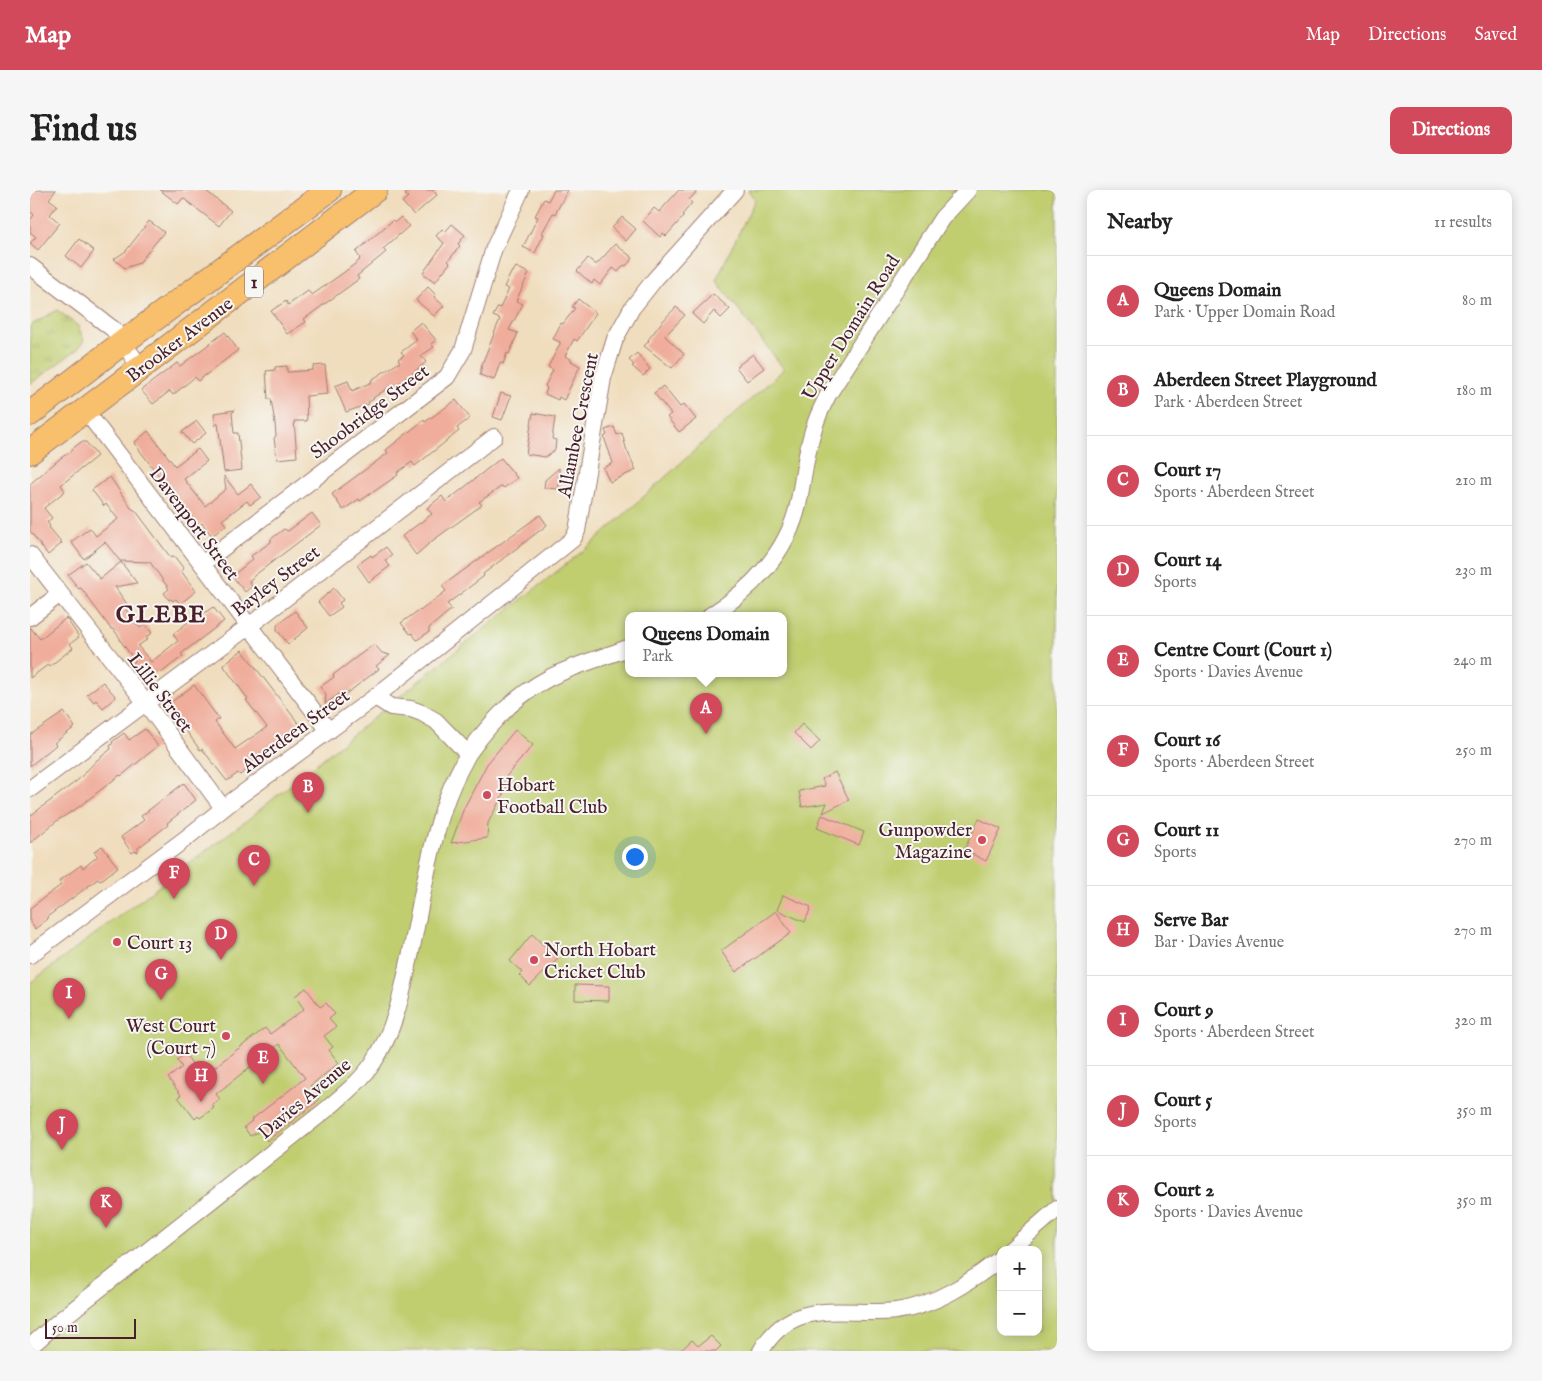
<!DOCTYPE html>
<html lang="en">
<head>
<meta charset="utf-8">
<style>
	body { margin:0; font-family:"IM FELL English",serif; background:#f6f6f6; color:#222 }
	.controls { position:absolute; right:15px; bottom:15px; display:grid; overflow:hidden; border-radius:10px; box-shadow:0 2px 12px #0003 }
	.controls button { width:45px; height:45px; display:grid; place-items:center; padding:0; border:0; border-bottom:1px solid #e0e0e0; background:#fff; color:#222; font:25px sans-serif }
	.scale { position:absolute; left:15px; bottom:12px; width:91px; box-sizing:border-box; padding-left:5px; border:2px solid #4a1f2b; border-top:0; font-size:14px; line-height:18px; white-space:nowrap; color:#4a1f2b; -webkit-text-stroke:4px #f6f6f2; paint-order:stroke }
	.you { position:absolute; left:604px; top:666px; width:18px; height:18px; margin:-12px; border:4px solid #fff; border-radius:50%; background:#1a73e8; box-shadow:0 0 0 8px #1a73e833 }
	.badge { display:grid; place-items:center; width:32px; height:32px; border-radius:50%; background:#d1495b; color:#fff; font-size:16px; font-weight:700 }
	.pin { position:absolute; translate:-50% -41px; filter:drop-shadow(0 1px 2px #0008) }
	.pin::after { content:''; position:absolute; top:26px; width:18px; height:15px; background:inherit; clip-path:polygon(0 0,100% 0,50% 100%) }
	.popup { position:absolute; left:595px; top:422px; width:162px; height:65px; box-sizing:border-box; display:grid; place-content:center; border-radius:10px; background:#fff; filter:drop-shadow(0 1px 4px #0005); font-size:16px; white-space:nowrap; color:#767676 }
	.popup b { font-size:19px; color:#222 }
	.popup::after { content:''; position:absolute; left:50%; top:100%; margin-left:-10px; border:10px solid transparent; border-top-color:#fff }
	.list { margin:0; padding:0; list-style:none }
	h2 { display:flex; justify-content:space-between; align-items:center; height:65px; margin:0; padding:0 20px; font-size:21px }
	h2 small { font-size:16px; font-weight:400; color:#767676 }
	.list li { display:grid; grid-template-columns:32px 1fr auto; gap:15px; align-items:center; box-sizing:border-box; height:90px; padding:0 20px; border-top:1px solid #e0e0e0 }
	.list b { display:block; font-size:19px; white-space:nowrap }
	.list p { margin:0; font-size:16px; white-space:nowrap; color:#767676 }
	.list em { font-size:16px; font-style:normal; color:#767676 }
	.map { position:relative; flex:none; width:1027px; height:1161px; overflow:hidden; border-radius:10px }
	header { display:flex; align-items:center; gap:30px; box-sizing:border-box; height:70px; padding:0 25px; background:#d1495b; color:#fff }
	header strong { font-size:24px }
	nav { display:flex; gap:28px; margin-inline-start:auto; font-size:18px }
	.intro { display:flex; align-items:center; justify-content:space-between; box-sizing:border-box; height:120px; padding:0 30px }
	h1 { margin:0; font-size:35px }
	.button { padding:12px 22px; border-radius:10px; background:#d1495b; color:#fff; font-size:18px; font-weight:700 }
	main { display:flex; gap:30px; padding:0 30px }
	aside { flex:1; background:#fff; border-radius:10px; box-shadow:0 2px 12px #0003 }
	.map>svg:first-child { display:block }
</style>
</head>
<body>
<header>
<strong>Map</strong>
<nav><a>Map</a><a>Directions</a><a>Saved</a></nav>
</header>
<div class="intro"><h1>Find us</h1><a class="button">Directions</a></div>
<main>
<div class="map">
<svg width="1027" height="1161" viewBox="0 0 1027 1161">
	<defs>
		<pattern id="grass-tufts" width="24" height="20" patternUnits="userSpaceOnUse" patternTransform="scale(1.25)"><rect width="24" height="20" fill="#c0ce70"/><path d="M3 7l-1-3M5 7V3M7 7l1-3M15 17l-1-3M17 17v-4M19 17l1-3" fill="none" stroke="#a6b061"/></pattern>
	</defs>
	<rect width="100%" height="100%" fill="#f6f6f2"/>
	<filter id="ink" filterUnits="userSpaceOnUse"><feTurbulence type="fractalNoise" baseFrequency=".02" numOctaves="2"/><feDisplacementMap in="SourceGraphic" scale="10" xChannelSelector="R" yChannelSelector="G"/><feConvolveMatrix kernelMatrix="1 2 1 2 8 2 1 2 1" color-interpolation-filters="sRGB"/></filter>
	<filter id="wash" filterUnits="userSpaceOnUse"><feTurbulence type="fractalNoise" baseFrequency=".0096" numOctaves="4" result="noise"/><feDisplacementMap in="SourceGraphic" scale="20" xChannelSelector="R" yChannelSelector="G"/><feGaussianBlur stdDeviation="1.12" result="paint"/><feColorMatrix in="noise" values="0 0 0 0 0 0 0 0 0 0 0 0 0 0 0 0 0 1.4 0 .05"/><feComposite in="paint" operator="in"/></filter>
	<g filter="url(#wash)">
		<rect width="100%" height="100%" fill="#f0ddbd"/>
		<path fill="url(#grass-tufts)" stroke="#85764e" d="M 27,120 L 48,136 L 54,150 L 49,158 L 0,194 L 0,136 Z"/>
		<path fill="#c0ce70" stroke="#85764e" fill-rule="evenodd" d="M 718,0 L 1027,0 L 1027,1161 L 0,1161 L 0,793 L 217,630 L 431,457 L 563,353 L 754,179 L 686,90 L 725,10 ZM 598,425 L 754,425 L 754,483 L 598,483 ZM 971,1060 L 1008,1060 L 1008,1142 L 971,1142 Z"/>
		<g id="blocks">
			<path fill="#f0ad9b" d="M 0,0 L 26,0 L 19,9 L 27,15 L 20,25 L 30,33 L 8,60 L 0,53 L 6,47 L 0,42 L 0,30 L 4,25 L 0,21 Z
				M 130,0 L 175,0 L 201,21 L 189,36 L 153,8 L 148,14 Z
				M 381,0 L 403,0 L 407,5 L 384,25 L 372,12 L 378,7 L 375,5 Z
				M 524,0 L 538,0 L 525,24 L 523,23 L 512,43 L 514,44 L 505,63 L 493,57 L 508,27 L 505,26 L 514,9 L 518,11 Z
				M 649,0 L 668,0 L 659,10 L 662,13 L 652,25 L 654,26 L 636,46 L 633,43 L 630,47 L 613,31 L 624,18 L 629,22 Z
				M 371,27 L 379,36 L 353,59 L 356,62 L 327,86 L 329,89 L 274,129 L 276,132 L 257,144 L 241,121 L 256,111 L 258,115 L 278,101 L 282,105 L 313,83 L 330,70 L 329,69 L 330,68 L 326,62 L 363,30 L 365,32 Z
				M 592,27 L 606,39 L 596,51 L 582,38 Z
				M 119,31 L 134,42 L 109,73 L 95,78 L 84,69 L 96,61 Z
				M 422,34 L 435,45 L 428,54 L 430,56 L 418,71 L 420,73 L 405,92 L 393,83 L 414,53 L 406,46 L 412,39 L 415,42 Z
				M 49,49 L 64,61 L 51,78 L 36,66 Z
				M 585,54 L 603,68 L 596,76 L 594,75 L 588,82 L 583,78 L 570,95 L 564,90 L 562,94 L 547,81 L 558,68 L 565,74 L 567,74 Z
				M 486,77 L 499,83 L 486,111 L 493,114 L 479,140 L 488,143 L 479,164 L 477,163 L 473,174 L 470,173 L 464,190 L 450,185 L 452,174 L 470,129 L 463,126 L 468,117 L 470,118 L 479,99 L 474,97 L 482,81 L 483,82 Z
				M 398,97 L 406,105 L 404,107 L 414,116 L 404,126 L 386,110 Z
				M 683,104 L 700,119 L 691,128 L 684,121 L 673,134 L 662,124 Z
				M 548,109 L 566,123 L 547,151 L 544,149 L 535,166 L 542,170 L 541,171 L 550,176 L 534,210 L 529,207 L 528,210 L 515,204 L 517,198 L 515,196 L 523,180 L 518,177 L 530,154 L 530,152 L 523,149 L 531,133 L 533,134 L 545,118 L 542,117 Z
				M 646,117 L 655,125 L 635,146 L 654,164 L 642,178 L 614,156 L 619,151 L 618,150 L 631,133 Z
				M 391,132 L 406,150 L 401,154 L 404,157 L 391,166 L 396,172 L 374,190 L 359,200 L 358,198 L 343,208 L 344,209 L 338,212 L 339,214 L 316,222 L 305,196 L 318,191 L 322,201 L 342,192 L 341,190 L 370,172 L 368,169 L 374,165 L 371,162 L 387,150 L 380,141 Z
				M 195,142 L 208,160 L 168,191 L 165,187 L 143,205 L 140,201 L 123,214 L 111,200 L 147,173 L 150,176 Z
				M 607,163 L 620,179 L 613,186 L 602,176 L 604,175 L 599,170 Z
				M 723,164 L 734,178 L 717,191 L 706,177 Z
				M 295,175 L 298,204 L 276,206 L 277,231 L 264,231 L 267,267 L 247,269 L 244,248 L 246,246 L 245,233 L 241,209 L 238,209 L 236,181 L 245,180 L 245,177 L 257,176 L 257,182 L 260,182 L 283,180 L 283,176 Z
				M 633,196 L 650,217 L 654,214 L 666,229 L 649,242 L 637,227 L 641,224 L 624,203 Z
				M 471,203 L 481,206 L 472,230 L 463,227 Z
				M 426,210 L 440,228 L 427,238 L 429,241 L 385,276 L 382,272 L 367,283 L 368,285 L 330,311 L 329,309 L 313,320 L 302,304 L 358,263 L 356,260 L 394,230 L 395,232 Z
				M 205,220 L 202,223 L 204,243 L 208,243 L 212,280 L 194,282 L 188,233 L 185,236 L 184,223 Z
				M 503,223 L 525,227 L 522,249 L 526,250 L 525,260 L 515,267 L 496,264 Z
				M 167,231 L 176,243 L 162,254 L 152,242 Z
				M 584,237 L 587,245 L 592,243 L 596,258 L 606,280 L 580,292 L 573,278 L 583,273 L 574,247 L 577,245 L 575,240 Z
				M 118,241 L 145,276 L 168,259 L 177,271 L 154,289 L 175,316 L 196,299 L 194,286 L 208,304 L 221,294 L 231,307 L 220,315 L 217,311 L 192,330 L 196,335 L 182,346 L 172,333 L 169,336 L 155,318 L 154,319 L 104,253 Z
				M 51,252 L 56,252 L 67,266 L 31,295 L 35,301 L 14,318 L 22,328 L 17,332 L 20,336 L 19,337 L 32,353 L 18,365 L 0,341 L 0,294 L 32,267 L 42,261 L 42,259 Z
				M 471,268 L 487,288 L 474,298 L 472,296 L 449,312 L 452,315 L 402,351 L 386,365 L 372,346 L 402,324 L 397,318 L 412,306 L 416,312 Z
				M 529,278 L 529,299 L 514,298 L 515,290 Z
				M 80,287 L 101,318 L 106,321 L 141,368 L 144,366 L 154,379 L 151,381 L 166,401 L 150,414 L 146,409 L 143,411 L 141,409 L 139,410 L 134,403 L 139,399 L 120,372 L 90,371 L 75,352 L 54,369 L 41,352 L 60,338 L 66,346 L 88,329 L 76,314 L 74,316 L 62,300 Z
				M 282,323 L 291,335 L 225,385 L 219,391 L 222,396 L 215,402 L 202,386 L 223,369 L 221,366 L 241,352 L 241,349 L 254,339 L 258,341 Z
				M 510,325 L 517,335 L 453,384 L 454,386 L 417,414 L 422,419 L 399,438 L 399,442 L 387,450 L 382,443 L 380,444 L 371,433 L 389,420 L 390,421 L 416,401 L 412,396 Z
				M 356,357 L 362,365 L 355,371 L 360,376 L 339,392 L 327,375 L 341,365 L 342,367 Z
				M 56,372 L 70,389 L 91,372 L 107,393 L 85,397 L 99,417 L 96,420 L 110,438 L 115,434 L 122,443 L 116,447 L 118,449 L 108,456 L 121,472 L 148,451 L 143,444 L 166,426 L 167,428 L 183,417 L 194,431 L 151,464 L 153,466 L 131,483 L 130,480 L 122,486 L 120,483 L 115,487 L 103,473 L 105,471 L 90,450 L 90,448 L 83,439 L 81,439 L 51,398 L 49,399 L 38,385 Z
				M 304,398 L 313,410 L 309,413 L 312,417 L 299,426 L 288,412 Z
				M 265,421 L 278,438 L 258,454 L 247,440 L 247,435 Z
				M 36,428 L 49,447 L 40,454 L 43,458 L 20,476 L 19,474 L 0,488 L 0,437 L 10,449 Z
				M 344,454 L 352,463 L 360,465 L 346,476 L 349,479 L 312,507 L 309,504 L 295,514 L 296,504 L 290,497 L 304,487 L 303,485 Z
				M 212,460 L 272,538 L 210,585 L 208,583 L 197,591 L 172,559 L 170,560 L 139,517 L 140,513 L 164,495 L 189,529 L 185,532 L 205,559 L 237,537 L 216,510 L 218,509 L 193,475 Z
				M 73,492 L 86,507 L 73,518 L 66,510 L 64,512 L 57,504 Z
				M 34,522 L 45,537 L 24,553 L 26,555 L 0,576 L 0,545 Z
				M 772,534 L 790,551 L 781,560 L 764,543 Z
				M 115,539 L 128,556 L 91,586 L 90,585 L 46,619 L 28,630 L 0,653 L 0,626 L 48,590 L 67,570 L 81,559 L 80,556 L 83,553 L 82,552 L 94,543 L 99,550 Z
				M 485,540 L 503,555 L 474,589 L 479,593 L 458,633 L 457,648 L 421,653 L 434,618 L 457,574 Z
				M 805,582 L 819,610 L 793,623 L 797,613 L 772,617 L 769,601 L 795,596 L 792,589 Z
				M 154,593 L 166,610 L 137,633 L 138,635 L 108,658 L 108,662 L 105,661 L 102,663 L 91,647 L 114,630 L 111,626 Z
				M 792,625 L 834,642 L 829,655 L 787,638 Z
				M 949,629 L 971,639 L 956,671 L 934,660 Z
				M 72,656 L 88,677 L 70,691 L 68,689 L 17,727 L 18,729 L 5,739 L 0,732 L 0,718 L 31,695 L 29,691 L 51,675 L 53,678 L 68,666 L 64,662 Z
				M 753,705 L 781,717 L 775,732 L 747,720 Z
				M 746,721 L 761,743 L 706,782 L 691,761 Z
				M 502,744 L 528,769 L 500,796 L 489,785 L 492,782 L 480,771 Z
				M 545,795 L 579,796 L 579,811 L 545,810 Z
				M 276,798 L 290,817 L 296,813 L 305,824 L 299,829 L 306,837 L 294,846 L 303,857 L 299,860 L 309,873 L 280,896 L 286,902 L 289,910 L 237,951 L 230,941 L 220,946 L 214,937 L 222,931 L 221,930 L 275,888 L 249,854 L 186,904 L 190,909 L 182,915 L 184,918 L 170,928 L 168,926 L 165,929 L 148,907 L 151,905 L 138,888 L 152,877 L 147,870 L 155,864 L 170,884 L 172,884 L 173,886 L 235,838 L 240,844 L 274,819 L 265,806 Z
				M 681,1146 L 691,1156 L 686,1161 L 650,1161 L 662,1150 L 668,1156 Z"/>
		</g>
	</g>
	<g filter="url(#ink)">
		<use href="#blocks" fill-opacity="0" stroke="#9d7e74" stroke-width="1"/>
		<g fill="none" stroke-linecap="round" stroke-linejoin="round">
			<g stroke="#9d7e74" stroke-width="18">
				<path id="minor" d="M 0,76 L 83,139 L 111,178
					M 55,220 L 299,541
					M 0,365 L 115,512 L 193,618
					M 172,374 L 417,187 L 433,160 L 464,58 L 491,0
					M 681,425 C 721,400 757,363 768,315 C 774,287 776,257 787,229 C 790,221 794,213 798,205 L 912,28 L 938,0
					M 0,427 L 30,404
					M 345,507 L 361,517 L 381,519 L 392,523 L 406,531 L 438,564 C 458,535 486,505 519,488 C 544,475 572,468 598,458
					M 0,599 L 227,430 L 464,247
					M 0,765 L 155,649 L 205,609 L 345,507 L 543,349 L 547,341 L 573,188 L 585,149 L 602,118 L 625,89 L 705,0
					M 980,1060 L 1027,1019
					M 0,1157 L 29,1131 L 297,919 C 313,905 331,891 343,873 C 365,841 373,799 381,762 C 391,714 398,666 413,620 C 419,600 428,582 438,564
					M 731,1161 C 763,1105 814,1127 866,1121 C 905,1116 941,1092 971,1068"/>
			</g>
			<g stroke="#9d7e74" stroke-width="26">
				<path id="highway" d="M 0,224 L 92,153 L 299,0
					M 0,262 L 345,0"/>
			</g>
			<use href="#minor" stroke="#fff" stroke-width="16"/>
			<use href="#highway" stroke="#f8bf6c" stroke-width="24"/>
		</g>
	</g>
	<g fill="#d1495b" stroke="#f6f6f2" stroke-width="2">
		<circle cx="457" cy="605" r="5"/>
		<circle cx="952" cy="650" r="5"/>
		<circle cx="87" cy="752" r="5"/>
		<circle cx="504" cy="770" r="5"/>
		<circle cx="196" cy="846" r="5"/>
	</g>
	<g text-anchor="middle" stroke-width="4" stroke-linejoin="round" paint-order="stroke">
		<rect fill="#f6f6f2" stroke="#7e6067" stroke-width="1" x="215" y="76.5" width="18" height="31" rx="4"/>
		<g font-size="18" font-weight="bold" fill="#4a1f2b">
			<text x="224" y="98">1</text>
		</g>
		<g font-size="19" fill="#4a1f2b" stroke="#f6f6f2">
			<text transform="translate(820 137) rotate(-58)" y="7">Upper Domain Road</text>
			<text transform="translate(149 149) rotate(-37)" y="7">Brooker Avenue</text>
			<text transform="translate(339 221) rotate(-37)" y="7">Shoobridge Street</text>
			<text transform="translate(547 235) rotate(-79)" y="7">Allambee Crescent</text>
			<text transform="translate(165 333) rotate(53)" y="7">Davenport Street</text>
			<text transform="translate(245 390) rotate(-37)" y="7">Bayley Street</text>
			<text transform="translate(131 502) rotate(53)" y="7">Lillie Street</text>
			<text transform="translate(265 540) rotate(-36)" y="7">Aberdeen Street</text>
			<text transform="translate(274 908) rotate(-40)" y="7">Davies Avenue</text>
		</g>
		<g font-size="19" fill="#4a1f2b" stroke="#f6f6f2" text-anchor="start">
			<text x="467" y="601">Hobart<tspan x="467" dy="22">Football Club</tspan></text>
			<text x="942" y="646" text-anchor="end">Gunpowder<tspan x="942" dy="22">Magazine</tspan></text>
			<text x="97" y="759">Court 13</text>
			<text x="514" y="766">North Hobart<tspan x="514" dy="22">Cricket Club</tspan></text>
			<text x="186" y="842" text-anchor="end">West Court<tspan x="186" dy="22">(Court 7)</tspan></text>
		</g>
		<g font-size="24" font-weight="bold" letter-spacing="1" fill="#4a1f2b" stroke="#f6f6f2">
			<text x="131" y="432">GLEBE</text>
		</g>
	</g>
</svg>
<div class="controls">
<button>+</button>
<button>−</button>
</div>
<div class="scale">50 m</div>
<div class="you"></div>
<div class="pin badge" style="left:676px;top:544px">A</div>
<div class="popup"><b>Queens Domain</b>Park</div>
<div class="pin badge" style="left:278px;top:623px">B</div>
<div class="pin badge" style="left:224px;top:696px">C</div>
<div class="pin badge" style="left:191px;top:770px">D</div>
<div class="pin badge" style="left:233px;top:894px">E</div>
<div class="pin badge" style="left:144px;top:709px">F</div>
<div class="pin badge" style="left:131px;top:810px">G</div>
<div class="pin badge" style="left:171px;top:912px">H</div>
<div class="pin badge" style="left:39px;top:829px">I</div>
<div class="pin badge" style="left:32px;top:960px">J</div>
<div class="pin badge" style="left:76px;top:1038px">K</div>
</div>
<aside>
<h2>Nearby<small>11 results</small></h2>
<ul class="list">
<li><span class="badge">A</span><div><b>Queens Domain</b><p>Park · Upper Domain Road</p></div><em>80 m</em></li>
<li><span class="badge">B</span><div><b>Aberdeen Street Playground</b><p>Park · Aberdeen Street</p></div><em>180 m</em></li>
<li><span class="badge">C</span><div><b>Court 17</b><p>Sports · Aberdeen Street</p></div><em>210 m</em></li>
<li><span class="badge">D</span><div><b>Court 14</b><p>Sports</p></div><em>230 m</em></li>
<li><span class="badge">E</span><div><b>Centre Court (Court 1)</b><p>Sports · Davies Avenue</p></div><em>240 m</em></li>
<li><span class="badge">F</span><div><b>Court 16</b><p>Sports · Aberdeen Street</p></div><em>250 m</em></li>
<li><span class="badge">G</span><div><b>Court 11</b><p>Sports</p></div><em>270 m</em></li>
<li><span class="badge">H</span><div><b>Serve Bar</b><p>Bar · Davies Avenue</p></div><em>270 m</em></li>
<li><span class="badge">I</span><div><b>Court 9</b><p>Sports · Aberdeen Street</p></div><em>320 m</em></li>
<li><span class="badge">J</span><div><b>Court 5</b><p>Sports</p></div><em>350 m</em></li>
<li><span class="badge">K</span><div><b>Court 2</b><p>Sports · Davies Avenue</p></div><em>350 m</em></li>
</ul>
</aside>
</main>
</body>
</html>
